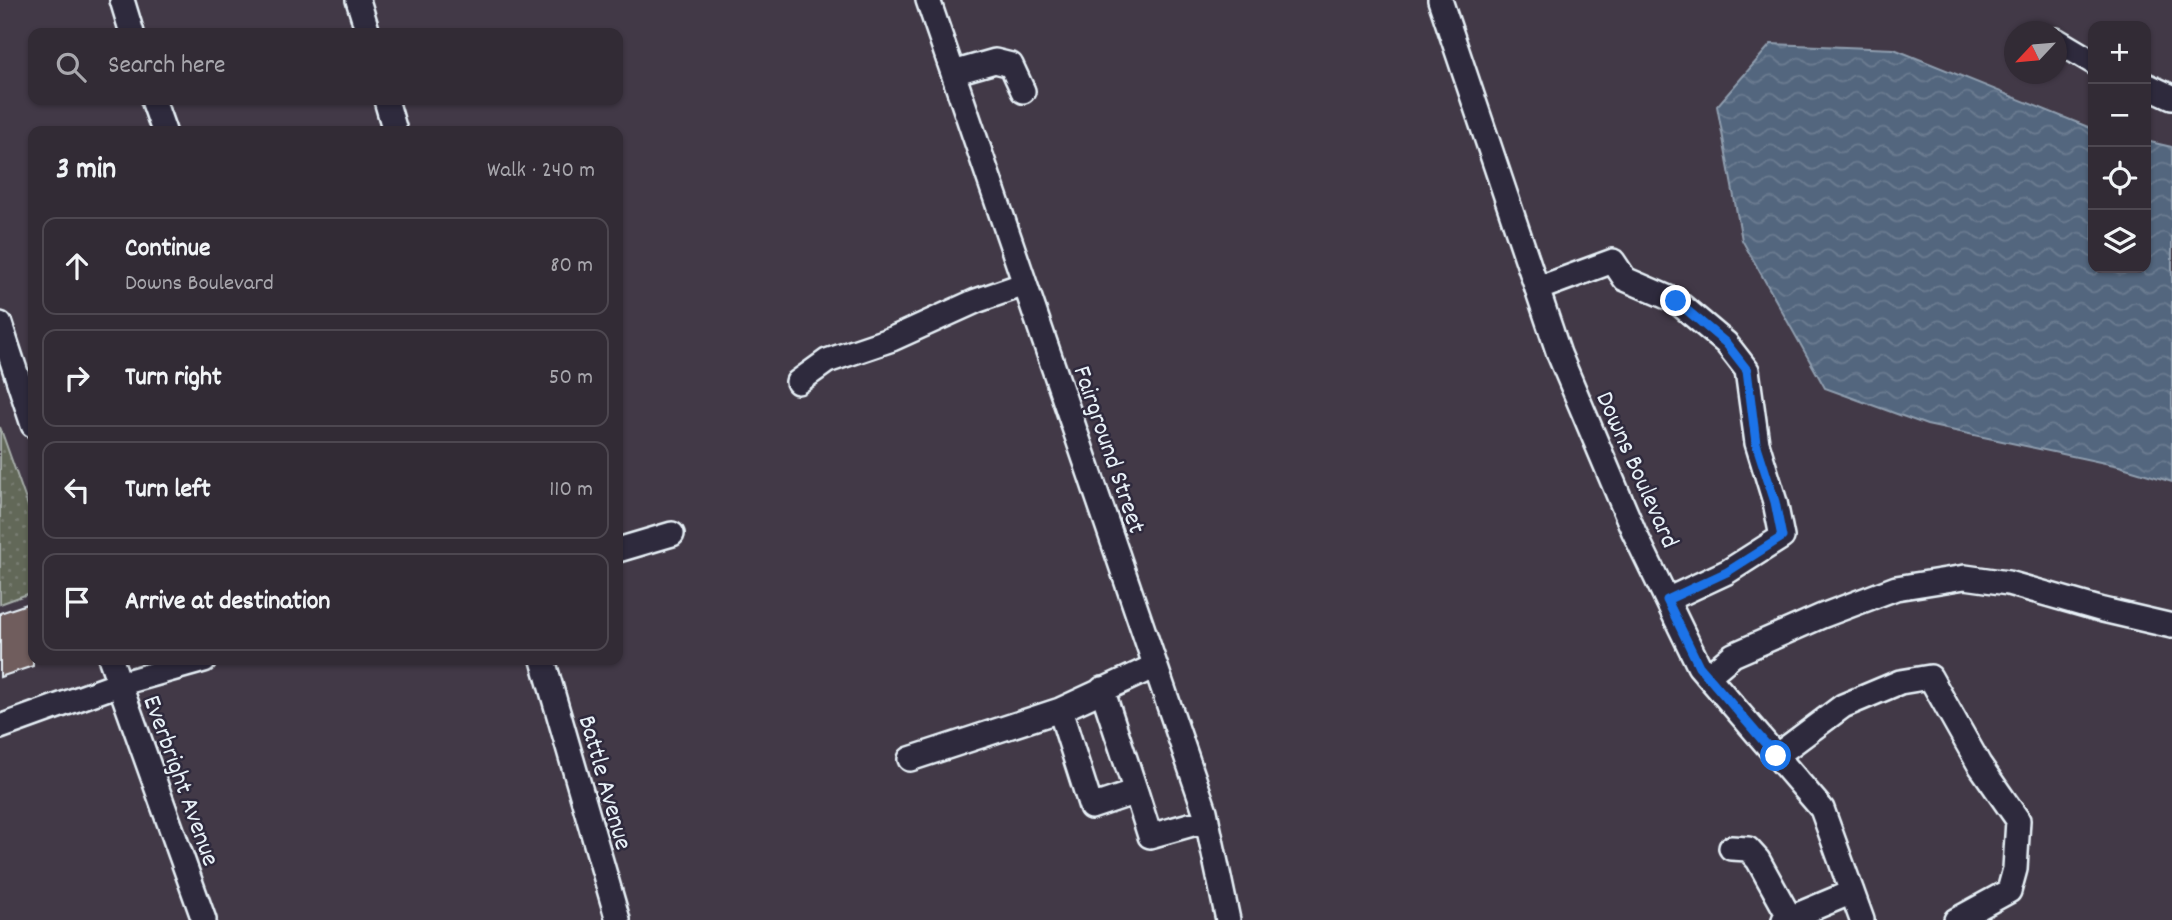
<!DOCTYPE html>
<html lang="en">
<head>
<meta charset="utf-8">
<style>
	body { margin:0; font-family:Dekko,sans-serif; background:#3a333d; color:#f1f3f6 }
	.controls { position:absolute; right:21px; top:21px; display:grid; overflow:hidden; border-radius:14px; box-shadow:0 2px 5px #0004 }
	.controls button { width:63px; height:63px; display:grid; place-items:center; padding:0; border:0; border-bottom:2px solid #4d4750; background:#322b35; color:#f1f3f6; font:35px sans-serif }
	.compass { position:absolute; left:2004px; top:21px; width:63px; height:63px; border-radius:50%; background:#322b35; box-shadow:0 2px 5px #0004; rotate:244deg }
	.stop { position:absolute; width:21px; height:21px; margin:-16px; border:5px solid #1a73e8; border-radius:50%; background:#fff }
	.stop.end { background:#1a73e8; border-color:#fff; box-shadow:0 2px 7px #0008 }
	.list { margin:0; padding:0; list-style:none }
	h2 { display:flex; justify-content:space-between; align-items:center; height:91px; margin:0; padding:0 28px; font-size:30px }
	h2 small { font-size:23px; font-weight:400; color:#a8a7ad }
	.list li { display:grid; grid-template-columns:46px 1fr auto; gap:21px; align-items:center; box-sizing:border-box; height:98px; margin:0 14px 14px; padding:0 14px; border:2px solid #4d4750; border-radius:14px }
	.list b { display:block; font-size:26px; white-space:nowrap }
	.list p { margin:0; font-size:23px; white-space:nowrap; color:#a8a7ad }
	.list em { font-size:23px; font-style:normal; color:#a8a7ad }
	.icon { flex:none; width:38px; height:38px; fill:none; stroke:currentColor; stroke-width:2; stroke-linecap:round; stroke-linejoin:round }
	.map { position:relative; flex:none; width:2172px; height:920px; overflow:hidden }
	.search { position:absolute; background:#322b35; box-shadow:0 2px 5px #0004; left:28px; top:28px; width:595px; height:77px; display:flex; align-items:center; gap:18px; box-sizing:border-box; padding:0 24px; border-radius:14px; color:#a8a7ad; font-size:26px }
	.panel { position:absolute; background:#322b35; box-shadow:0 2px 5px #0004; left:28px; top:126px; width:595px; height:539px; border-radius:14px }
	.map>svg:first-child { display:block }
</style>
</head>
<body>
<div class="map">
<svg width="2172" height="920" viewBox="0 0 2172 920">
	<defs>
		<pattern id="grass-dots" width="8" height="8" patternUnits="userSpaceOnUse" patternTransform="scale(1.75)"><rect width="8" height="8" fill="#626759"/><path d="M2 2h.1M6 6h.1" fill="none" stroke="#787d72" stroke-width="1.8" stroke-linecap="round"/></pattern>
		<pattern id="water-waves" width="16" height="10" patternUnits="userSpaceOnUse" patternTransform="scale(1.75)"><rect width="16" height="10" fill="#53667e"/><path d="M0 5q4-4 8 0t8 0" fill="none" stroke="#6c7c91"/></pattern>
	</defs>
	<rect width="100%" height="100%" fill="#423947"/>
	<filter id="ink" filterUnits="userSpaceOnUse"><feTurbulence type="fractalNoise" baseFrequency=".0143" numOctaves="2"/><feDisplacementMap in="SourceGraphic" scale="14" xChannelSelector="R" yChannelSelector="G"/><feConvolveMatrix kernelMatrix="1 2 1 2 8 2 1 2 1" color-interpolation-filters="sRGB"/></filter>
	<g filter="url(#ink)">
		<path fill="url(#grass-dots)" stroke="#a5aca8" stroke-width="2" d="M 0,427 L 33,520 L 33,592 L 0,604 Z"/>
		<path fill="url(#water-waves)" stroke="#8f9eaf" stroke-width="2" d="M 1771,44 L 1894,49 L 2093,129 L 2093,268 L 2146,268 L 2146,141 L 2172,147 L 2172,482 L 2119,466 L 1927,425 L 1825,388 L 1742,240 L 1717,106 Z"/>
		<path fill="#705d5d" stroke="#e8f1f8" stroke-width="2" d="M 33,602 L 33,666 L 0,677 L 0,613 Z"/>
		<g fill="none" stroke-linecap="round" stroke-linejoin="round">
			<g stroke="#e8f1f8" stroke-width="28">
				<path id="minor" d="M 122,0 L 132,33
					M 358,0 L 368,33
					M 928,0 L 1205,811 L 1228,920
					M 1440,0 L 1559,354 L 1634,532 L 1699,666 L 1822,809 L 1862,920
					M 2056,40 L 2093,62
					M 953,73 L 995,61 L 1011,65 L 1023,91
					M 2146,85 L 2172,97
					M 153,100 L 164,131
					M 386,100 L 395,131
					M 1537,289 L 1613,261 L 1625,279 L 1676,301 L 1726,343 L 1747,370 L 1757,443 L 1775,502 L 1782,537 L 1727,572 L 1667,600
					M 0,324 L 33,425
					M 798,382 L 827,361 L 892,339 L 976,301 L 1025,284
					M 618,550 L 672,534
					M 111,660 L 204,920
					M 543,660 L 618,920
					M 1708,676 L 1733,655 L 1822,616 L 1896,588 L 1965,577 L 2008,583 L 2103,610 L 2172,626
					M 1102,689 L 1136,792
					M 1060,710 L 1091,807 L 1136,792 L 1150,836 L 1207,820
					M 0,727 L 119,684 L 204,660
					M 1776,756 L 1843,706 L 1900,682 L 1930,677 L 1979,764 L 2018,820 L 2015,869 L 2009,891 L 1956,920
					M 910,759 L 1060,710 L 1155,666
					M 1731,848 L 1748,849 L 1758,860 L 1790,918 L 1784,920
					M 1790,920 L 1790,918 L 1852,892"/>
			</g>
			<use href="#minor" stroke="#2f2a3d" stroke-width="23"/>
		</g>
	</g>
	<g fill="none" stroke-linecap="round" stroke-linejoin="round" filter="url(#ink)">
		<path stroke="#1a73e8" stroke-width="9" d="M 1676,301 L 1726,343 L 1747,370 L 1756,443 L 1775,502 L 1782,537 L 1727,572 L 1667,600 L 1699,666 L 1776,756"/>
	</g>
	<g text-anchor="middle" stroke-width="5" stroke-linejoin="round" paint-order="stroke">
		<g font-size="26" fill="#e8f1f8" stroke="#2f2a3d">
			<text transform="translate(1111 449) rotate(71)" y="9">Fairground Street</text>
			<text transform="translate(1639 469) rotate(66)" y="9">Downs Boulevard</text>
			<text transform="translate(183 780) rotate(70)" y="9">Everbright Avenue</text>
			<text transform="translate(607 782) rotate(74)" y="9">Battle Avenue</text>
		</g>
	</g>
</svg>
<div class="controls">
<button>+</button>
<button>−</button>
<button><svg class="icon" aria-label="locate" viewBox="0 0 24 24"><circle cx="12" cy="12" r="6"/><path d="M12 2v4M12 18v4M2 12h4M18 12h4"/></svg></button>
<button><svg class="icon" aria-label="layers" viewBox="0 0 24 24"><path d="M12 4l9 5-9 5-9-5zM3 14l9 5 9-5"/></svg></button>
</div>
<svg class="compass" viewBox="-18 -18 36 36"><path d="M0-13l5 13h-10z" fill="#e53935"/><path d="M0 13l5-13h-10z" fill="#a8a7ad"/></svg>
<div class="stop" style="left:1776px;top:756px"></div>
<div class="stop end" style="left:1676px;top:301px"></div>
<div class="search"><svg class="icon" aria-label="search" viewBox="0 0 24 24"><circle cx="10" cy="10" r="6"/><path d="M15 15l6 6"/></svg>Search here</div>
<section class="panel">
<h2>3 min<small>Walk · 240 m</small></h2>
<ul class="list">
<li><svg class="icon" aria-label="ahead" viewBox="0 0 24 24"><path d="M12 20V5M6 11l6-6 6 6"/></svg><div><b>Continue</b><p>Downs Boulevard</p></div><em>80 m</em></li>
<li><svg class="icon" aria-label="right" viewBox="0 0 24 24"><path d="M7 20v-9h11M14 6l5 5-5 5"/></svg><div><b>Turn right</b></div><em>50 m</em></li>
<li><svg class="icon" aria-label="left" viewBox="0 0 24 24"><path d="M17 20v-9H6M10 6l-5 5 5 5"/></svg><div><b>Turn left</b></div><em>110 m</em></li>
<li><svg class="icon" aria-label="arrive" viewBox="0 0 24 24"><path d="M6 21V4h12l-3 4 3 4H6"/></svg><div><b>Arrive at destination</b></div></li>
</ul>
</section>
</div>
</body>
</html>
